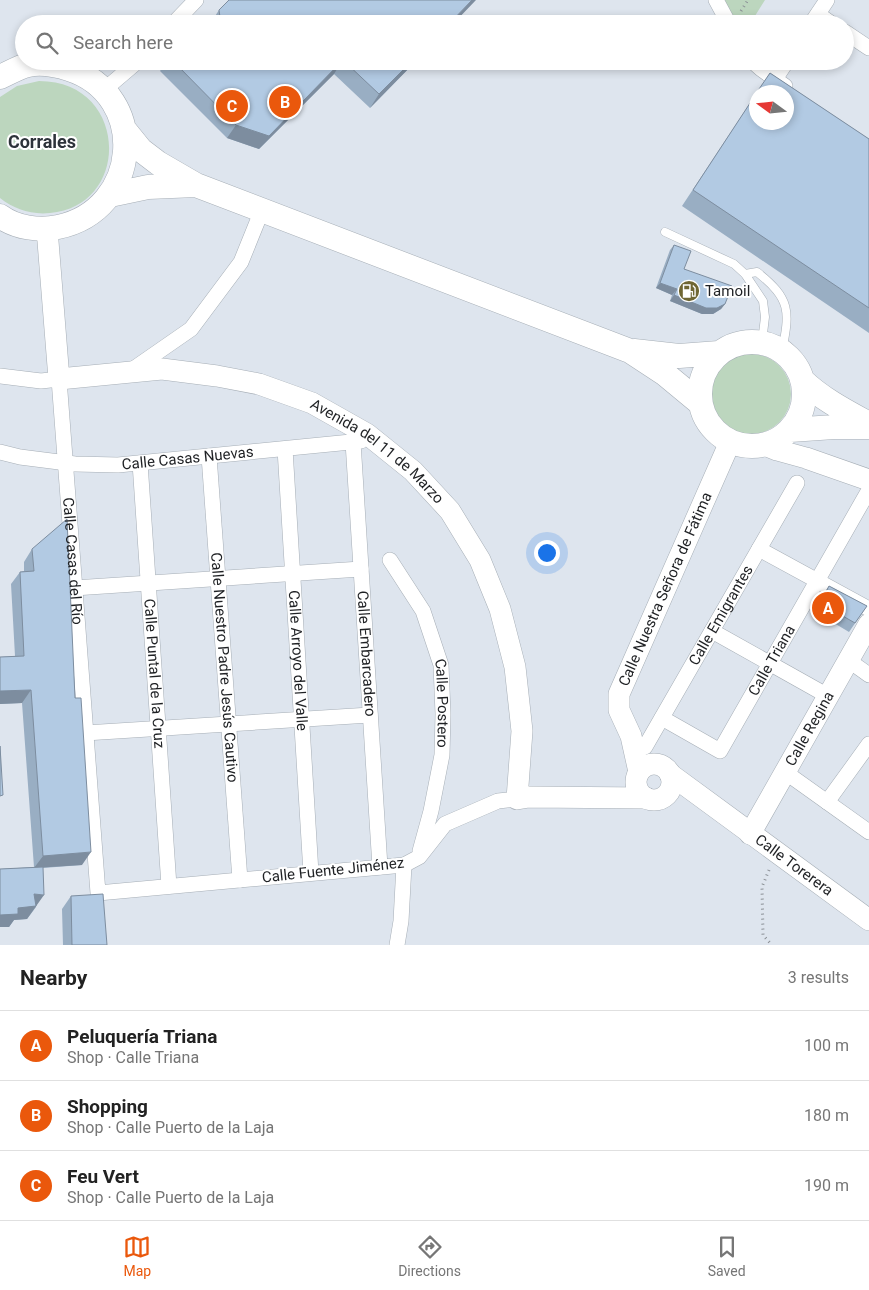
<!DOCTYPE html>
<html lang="en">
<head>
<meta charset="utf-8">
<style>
	body { margin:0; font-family:Roboto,sans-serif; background:#f2f2f2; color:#222 }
	.compass { position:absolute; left:749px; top:85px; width:45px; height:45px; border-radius:50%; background:#fff; box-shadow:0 2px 8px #0003; rotate:285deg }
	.you { position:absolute; left:546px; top:552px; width:18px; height:18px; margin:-12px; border:4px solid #fff; border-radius:50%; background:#1a73e8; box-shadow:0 0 0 8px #1a73e833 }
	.badge { display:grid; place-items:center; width:32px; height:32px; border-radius:50%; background:#ea580c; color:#fff; font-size:16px; font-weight:700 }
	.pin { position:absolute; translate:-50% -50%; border:2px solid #fff; box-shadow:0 1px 5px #0006 }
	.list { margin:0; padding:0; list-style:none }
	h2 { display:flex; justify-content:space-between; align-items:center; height:65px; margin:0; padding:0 20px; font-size:21px }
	h2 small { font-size:16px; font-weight:400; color:#767676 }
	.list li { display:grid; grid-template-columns:32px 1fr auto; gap:15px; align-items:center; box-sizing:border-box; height:70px; padding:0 20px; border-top:1px solid #e0e0e0 }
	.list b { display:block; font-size:19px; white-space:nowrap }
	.list p { margin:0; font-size:16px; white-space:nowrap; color:#767676 }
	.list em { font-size:16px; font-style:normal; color:#767676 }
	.icon { flex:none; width:28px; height:28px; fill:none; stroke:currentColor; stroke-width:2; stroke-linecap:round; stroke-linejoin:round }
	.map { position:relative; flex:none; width:869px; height:945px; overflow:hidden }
	.search { position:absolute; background:#fff; box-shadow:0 2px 8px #0003; left:15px; right:15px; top:15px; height:55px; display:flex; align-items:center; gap:12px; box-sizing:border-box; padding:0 18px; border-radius:28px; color:#767676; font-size:19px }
	.sheet { height:275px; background:#fff }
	nav { display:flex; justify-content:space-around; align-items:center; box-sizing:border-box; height:70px; border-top:1px solid #e0e0e0; background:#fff; font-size:14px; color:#767676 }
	nav a { display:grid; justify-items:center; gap:2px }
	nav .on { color:#ea580c }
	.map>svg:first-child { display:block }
</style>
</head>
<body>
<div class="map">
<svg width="869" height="945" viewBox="0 0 869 945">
	<rect width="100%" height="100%" fill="#dee5ee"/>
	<path fill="#bcd6be" d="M 716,0 L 765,0 L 750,24 L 729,24 Z
		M 39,81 C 129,81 132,206 50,213 C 31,215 14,209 0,198 L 0,97 L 17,86 Z
		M711 394a40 40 0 1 1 80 0a40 40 0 1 1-80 0Z"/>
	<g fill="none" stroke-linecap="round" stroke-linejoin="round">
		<g stroke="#a6aeb6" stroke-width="9">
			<path id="lane" d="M 665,232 L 734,264 L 745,274 L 763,301 L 765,317 L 762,342
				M 745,274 L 757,272 C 791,299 790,311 782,351"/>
		</g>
		<g stroke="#a6aeb6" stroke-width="16">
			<g id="street">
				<path d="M 716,0 L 729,24"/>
				<path d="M 818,14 L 832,24"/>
				<path d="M 173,24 L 196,0"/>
				<path d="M 811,24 L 827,0"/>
				<path d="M 845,32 L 869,48"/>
				<path d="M 752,61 L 761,69 L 785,86"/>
				<path d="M 775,79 L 787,61"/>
				<path d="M 104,90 L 138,61"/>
				<path d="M 129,372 L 191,329 L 241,262 L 262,210"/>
				<path id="s1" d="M 0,376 L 41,381 L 59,379 L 98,893 L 404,865 L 419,857 L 445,824 L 498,801 L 517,799"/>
				<path id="s2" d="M 353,442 L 380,867"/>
				<path id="s3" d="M 285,449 L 311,873"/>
				<path id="s4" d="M 0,452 L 20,457 L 75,464 L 118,465 L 361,441"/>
				<path id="s5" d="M 209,456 L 240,880"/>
				<path id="s6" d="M 140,463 L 169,886"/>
				<path d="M 759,549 L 869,609"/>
				<path id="s7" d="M 390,560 L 423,611 L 441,665 L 443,714 L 442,755 L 431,811 L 420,851"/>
				<path d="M 74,588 L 361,569"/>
				<path d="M 712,631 L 828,696"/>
				<path d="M 848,660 L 869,675"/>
				<path id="s8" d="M 662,718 L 720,751 L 869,490"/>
				<path d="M 85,733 L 370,715"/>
				<path id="s9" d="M 645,747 L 797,483"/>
				<path d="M 785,772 L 869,832"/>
				<path d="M 827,802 L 869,744"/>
				<path d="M 397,945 L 401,921 L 404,865"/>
			</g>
		</g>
		<g stroke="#a6aeb6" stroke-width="22">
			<g id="secondary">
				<path id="s10" d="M 47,229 L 59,379 L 162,369 L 217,376 L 259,384 L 312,403 L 367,434 L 413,471 L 450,511 L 480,560 L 500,609 L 515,667 L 522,731 L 517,799 L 529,797 L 646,798"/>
				<path d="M 765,445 L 777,450 L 806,458 L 869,480"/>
				<circle cx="654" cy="782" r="18"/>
				<path id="s11" d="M 639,772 L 631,736 L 619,710 L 619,694 L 730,442"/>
				<path id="s12" d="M 670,774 L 869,920"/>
				<path id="s13" d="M 750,834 L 869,624"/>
			</g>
		</g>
		<g stroke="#a6aeb6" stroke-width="25">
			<path id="primary" d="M 0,77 C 9,73 19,67 28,65 C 42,62 56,65 69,69 C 150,95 141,210 58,227 C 40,231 16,228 0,216
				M 124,129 L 141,150 L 158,163 L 196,185 L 630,351 L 665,374 L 700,403
				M 110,195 L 148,187 L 196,185
				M700 394a52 52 0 1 1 104 0a52 52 0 1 1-104 0Z
				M 634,351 L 679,356 L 719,353
				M 802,380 C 822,399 845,411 869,424
				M 790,430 L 834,427 L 869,427"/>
		</g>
		<path stroke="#8a8f95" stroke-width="3" stroke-dasharray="1 4" stroke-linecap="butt" d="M 741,11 L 748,0
			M 769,870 L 762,887 L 763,935 L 772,945"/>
		<use href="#lane" stroke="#fff" stroke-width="8"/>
		<use href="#street" stroke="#fff" stroke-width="15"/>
		<use href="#secondary" stroke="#fff" stroke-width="21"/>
		<use href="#primary" stroke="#fff" stroke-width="24"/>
	</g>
	<path fill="#99aec3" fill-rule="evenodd" d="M 219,10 L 453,24 L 210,24 Z
		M 167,61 L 416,61 L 370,108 L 334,74 L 259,149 L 227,138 L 160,71 Z
		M 770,73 L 869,139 L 869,333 L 682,206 ZM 756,92 L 786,92 L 756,122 Z
		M 674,245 L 684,269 L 725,304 L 721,309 L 713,314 L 702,314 L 670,301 L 672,295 L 656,288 L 670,250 Z
		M 32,549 L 82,865 L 43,868 L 36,907 L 27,919 L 14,920 L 9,927 L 0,927 L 0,869 L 34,867 L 22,703 L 0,704 L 0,657 L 15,656 L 11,584 L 20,572 L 24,571 L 24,562 Z
		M 829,586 L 867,606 L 849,632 L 814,611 L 823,595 Z
		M 71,896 L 107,945 L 63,945 L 62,909 Z"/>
	<path fill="#7d8d9f" d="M 472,0 L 476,0 L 453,24 L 449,24 Z
		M 342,61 L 334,74 L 259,149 L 227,138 L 236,125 Z
		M 412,61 L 416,61 L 370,108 L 379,94 Z
		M 660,283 L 677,289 L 672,295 L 656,288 Z
		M 674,295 L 725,304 L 721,309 L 713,314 L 702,314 L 670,301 Z
		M 31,690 L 22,703 L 0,704 L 0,691 Z
		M 91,852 L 82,865 L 34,868 L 43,856 Z
		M 34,894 L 44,895 L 27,919 L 14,920 L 9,927 L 0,927 L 0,915 Z"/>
	<path fill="#b2cae3" stroke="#7d8d9f" d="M 229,0 L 472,0 L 449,24 L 221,24 L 219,10 Z
		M 173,61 L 342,61 L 269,136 L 236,125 Z
		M 344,61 L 412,61 L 379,94 Z
		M 770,73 L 869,139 L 869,308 L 693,190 L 756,94 L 756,122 L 786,122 L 786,92 L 757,92 Z
		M 674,245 L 691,251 L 684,269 L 732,286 L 725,304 L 717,308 L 706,308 L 674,295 L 677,289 L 660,283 Z
		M 67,519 L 75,698 L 81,698 L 91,852 L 43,856 L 31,690 L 0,691 L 0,657 L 24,656 L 20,572 L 34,571 L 32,549 Z
		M 829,586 L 867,606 L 855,623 L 820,603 Z
		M 0,746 L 3,795 L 0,796 Z
		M 43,867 L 44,895 L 34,894 L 36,906 L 18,908 L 18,914 L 0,915 L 0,869 Z
		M 103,894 L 107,945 L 72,945 L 71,896 Z"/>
	<defs>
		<g id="fuel-disc" transform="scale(1.125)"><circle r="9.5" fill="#6f6633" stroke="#fff"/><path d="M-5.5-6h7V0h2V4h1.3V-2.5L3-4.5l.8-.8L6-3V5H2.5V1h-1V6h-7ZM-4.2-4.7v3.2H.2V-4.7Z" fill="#fff"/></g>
	</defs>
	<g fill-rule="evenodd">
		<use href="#fuel-disc" x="689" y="291"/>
	</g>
	<g text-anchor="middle" stroke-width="4" stroke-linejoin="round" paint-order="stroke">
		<g font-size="15" fill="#1f2124" stroke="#fff" text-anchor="start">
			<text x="705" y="296">Tamoil</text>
		</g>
		<g font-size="15" fill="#1f2124" stroke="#fff">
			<text dy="5" stroke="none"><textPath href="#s10" startOffset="490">Avenida del 11 de Marzo</textPath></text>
			<text dy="5" stroke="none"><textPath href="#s4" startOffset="189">Calle Casas Nuevas</textPath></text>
			<text dy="5" stroke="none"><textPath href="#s1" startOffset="242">Calle Casas del Río</textPath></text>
			<text dy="5" stroke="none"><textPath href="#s11" startOffset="196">Calle Nuestra Señora de Fátima</textPath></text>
			<text dy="5" stroke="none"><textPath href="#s9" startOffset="152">Calle Emigrantes</textPath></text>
			<text dy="5" stroke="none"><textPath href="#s2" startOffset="212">Calle Embarcadero</textPath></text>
			<text dy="5" stroke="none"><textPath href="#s8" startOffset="171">Calle Triana</textPath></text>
			<text dy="5" stroke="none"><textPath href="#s3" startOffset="212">Calle Arroyo del Valle</textPath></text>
			<text dy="5" stroke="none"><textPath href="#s5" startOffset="212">Calle Nuestro Padre Jesús Cautivo</textPath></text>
			<text dy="5" stroke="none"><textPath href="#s6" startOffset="211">Calle Puntal de la Cruz</textPath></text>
			<text dy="5" stroke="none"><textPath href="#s7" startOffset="156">Calle Postero</textPath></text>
			<text dy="5" stroke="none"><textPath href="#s13" startOffset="121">Calle Regina</textPath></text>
			<text dy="5" stroke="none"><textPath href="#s12" startOffset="154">Calle Torerera</textPath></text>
			<text transform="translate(333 870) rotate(-6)" y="5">Calle Fuente Jiménez</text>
		</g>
		<g font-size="18" font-weight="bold" fill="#2d333a" stroke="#fff">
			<text x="42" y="148">Corrales</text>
		</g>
	</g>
</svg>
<svg class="compass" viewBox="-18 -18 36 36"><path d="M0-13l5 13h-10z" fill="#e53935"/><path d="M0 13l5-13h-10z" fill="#767676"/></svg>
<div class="you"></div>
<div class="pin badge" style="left:828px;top:608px">A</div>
<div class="pin badge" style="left:285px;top:102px">B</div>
<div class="pin badge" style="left:232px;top:106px">C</div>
<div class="search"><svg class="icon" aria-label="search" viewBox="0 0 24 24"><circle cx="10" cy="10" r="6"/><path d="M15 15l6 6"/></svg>Search here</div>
</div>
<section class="sheet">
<h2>Nearby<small>3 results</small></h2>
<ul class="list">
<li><span class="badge">A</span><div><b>Peluquería Triana</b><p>Shop · Calle Triana</p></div><em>100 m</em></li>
<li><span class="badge">B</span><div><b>Shopping</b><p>Shop · Calle Puerto de la Laja</p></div><em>180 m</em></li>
<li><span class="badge">C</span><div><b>Feu Vert</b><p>Shop · Calle Puerto de la Laja</p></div><em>190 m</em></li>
</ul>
</section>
<nav>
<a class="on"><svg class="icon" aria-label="map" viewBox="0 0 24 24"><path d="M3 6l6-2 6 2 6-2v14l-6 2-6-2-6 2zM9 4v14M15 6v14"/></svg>Map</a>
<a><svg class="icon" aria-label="directions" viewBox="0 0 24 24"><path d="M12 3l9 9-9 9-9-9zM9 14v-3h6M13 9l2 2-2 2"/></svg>Directions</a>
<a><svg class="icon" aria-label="saved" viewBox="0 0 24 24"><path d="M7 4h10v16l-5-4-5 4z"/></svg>Saved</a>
</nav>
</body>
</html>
